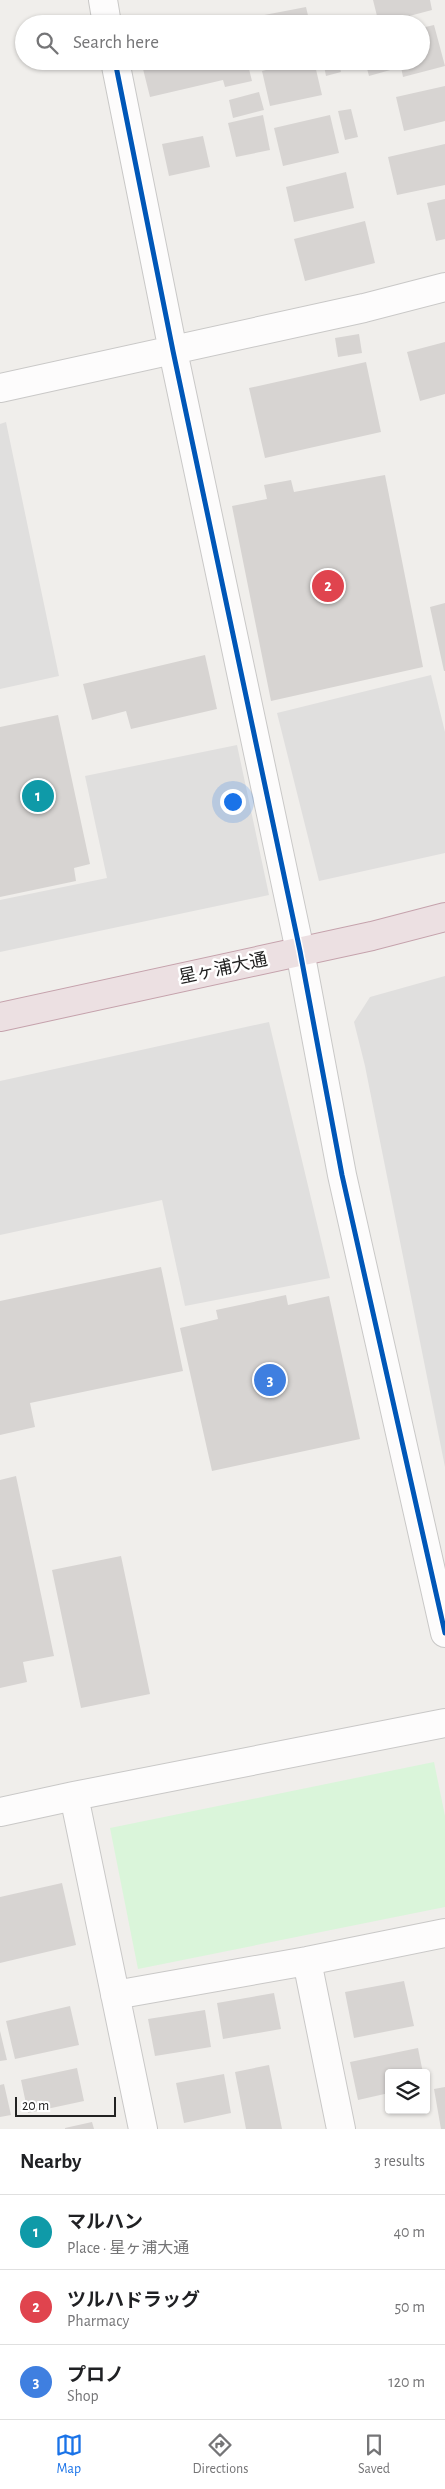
<!DOCTYPE html>
<html lang="en">
<head>
<meta charset="utf-8">
<style>
	body { margin:0; font-family:"Alegreya Sans","Noto Sans JP",sans-serif; background:#f2f2f2; color:#202124 }
	.controls { position:absolute; right:15px; bottom:15px; display:grid; overflow:hidden; border-radius:5px; box-shadow:0 1px 4px #0004 }
	.controls button { width:45px; height:45px; display:grid; place-items:center; padding:0; border:0; border-bottom:1px solid #e0e0e0; background:#fff; color:#202124; font:25px sans-serif }
	.scale { position:absolute; left:15px; bottom:12px; width:101px; box-sizing:border-box; padding-left:5px; border:2px solid #222; border-top:0; font-size:14px; line-height:18px; white-space:nowrap; color:#222; -webkit-text-stroke:4px #fff; paint-order:stroke }
	.you { position:absolute; left:232px; top:801px; width:18px; height:18px; margin:-12px; border:4px solid #fff; border-radius:50%; background:#1a73e8; box-shadow:0 0 0 8px #1a73e833 }
	.badge { display:grid; place-items:center; width:32px; height:32px; border-radius:50%; background:#1a73e8; color:#fff; font-size:16px; font-weight:700 }
	.pin { position:absolute; translate:-50% -50%; border:2px solid #fff; box-shadow:0 1px 5px #0006 }
	.list { margin:0; padding:0; list-style:none }
	h2 { display:flex; justify-content:space-between; align-items:center; height:65px; margin:0; padding:0 20px; font-size:21px }
	h2 small { font-size:16px; font-weight:400; color:#757577 }
	.list li { display:grid; grid-template-columns:32px 1fr auto; gap:15px; align-items:center; box-sizing:border-box; height:75px; padding:0 20px; border-top:1px solid #e0e0e0 }
	.list b { display:block; font-size:19px; white-space:nowrap }
	.list p { margin:0; font-size:16px; white-space:nowrap; color:#757577 }
	.list em { font-size:16px; font-style:normal; color:#757577 }
	.icon { flex:none; width:28px; height:28px; fill:none; stroke:currentColor; stroke-width:2; stroke-linecap:round; stroke-linejoin:round }
	.map { position:relative; flex:none; width:445px; height:2129px; overflow:hidden }
	.search { position:absolute; background:#fff; box-shadow:0 1px 4px #0004; left:15px; right:15px; top:15px; height:55px; display:flex; align-items:center; gap:12px; box-sizing:border-box; padding:0 18px; border-radius:28px; color:#757577; font-size:19px }
	.sheet { height:290px; background:#fff }
	nav { display:flex; justify-content:space-around; align-items:center; box-sizing:border-box; height:70px; border-top:1px solid #e0e0e0; background:#fff; font-size:14px; color:#757577 }
	nav a { display:grid; justify-items:center; gap:2px }
	nav .on { color:#1a73e8 }
	.map>svg:first-child { display:block }
</style>
</head>
<body>
<div class="map">
<svg width="445" height="2129" viewBox="0 0 445 2129">
	<rect width="100%" height="100%" fill="#f0eeeb"/>
	<path fill="#daf5da" d="M 434,1762 L 445,1816 L 445,1907 L 138,1969 L 110,1828 Z"/>
	<path fill="#e0dfde" d="M 6,422 L 59,676 L 0,689 L 0,424 Z
		M 431,675 L 445,732 L 445,853 L 319,881 L 277,713 Z
		M 237,745 L 269,895 L 0,952 L 0,900 L 107,878 L 85,776 Z
		M 445,976 L 445,1467 L 365,1066 L 354,1022 L 370,997 Z
		M 269,1022 L 330,1278 L 185,1306 L 162,1200 L 0,1235 L 0,1081 Z"/>
	<path fill="#d7d4d2" d="M 373,0 L 430,0 L 432,10 L 379,24 Z
		M 306,7 L 310,24 L 255,24 L 254,17 Z
		M 237,16 L 239,24 L 205,24 L 205,23 Z
		M 434,25 L 445,66 L 403,77 L 401,67 L 369,76 L 365,61 L 421,61 L 421,28 Z
		M 141,61 L 247,61 L 252,81 L 225,87 L 223,80 L 150,97 Z
		M 303,61 L 314,61 L 322,95 L 270,106 L 262,71 Z
		M 323,61 L 338,61 L 341,72 L 326,76 Z
		M 445,86 L 445,121 L 404,131 L 396,97 Z
		M 259,92 L 264,110 L 233,118 L 229,100 Z
		M 351,109 L 358,137 L 345,140 L 338,111 Z
		M 263,115 L 270,150 L 236,157 L 228,123 Z
		M 330,115 L 339,153 L 283,166 L 274,128 Z
		M 203,136 L 210,167 L 169,176 L 162,144 Z
		M 445,144 L 445,185 L 397,195 L 388,157 Z
		M 346,172 L 354,208 L 294,222 L 286,187 Z
		M 445,199 L 445,239 L 436,241 L 427,203 Z
		M 365,221 L 375,263 L 305,281 L 294,239 Z
		M 359,334 L 362,353 L 338,357 L 335,338 Z
		M 445,342 L 445,394 L 420,401 L 407,352 Z
		M 366,362 L 381,432 L 265,458 L 249,388 Z
		M 385,475 L 423,667 L 271,701 L 232,506 L 267,499 L 264,485 L 291,480 L 294,492 Z
		M 445,603 L 445,671 L 444,671 L 430,607 Z
		M 205,655 L 217,709 L 131,729 L 126,711 L 92,720 L 83,684 Z
		M 58,715 L 90,864 L 74,868 L 76,881 L 0,897 L 0,727 Z
		M 161,1267 L 183,1371 L 30,1403 L 35,1427 L 0,1435 L 0,1301 Z
		M 286,1295 L 288,1305 L 329,1296 L 360,1439 L 212,1471 L 180,1328 L 218,1319 L 216,1310 Z
		M 16,1476 L 54,1656 L 23,1662 L 27,1682 L 0,1688 L 0,1480 Z
		M 121,1556 L 150,1694 L 81,1708 L 52,1570 Z
		M 62,1883 L 76,1945 L 0,1963 L 0,1897 Z
		M 404,1981 L 414,2026 L 354,2038 L 345,1992 Z
		M 274,1993 L 281,2029 L 223,2039 L 217,2003 Z
		M 70,2006 L 79,2045 L 15,2059 L 6,2021 Z
		M 205,2010 L 211,2047 L 155,2056 L 148,2019 Z
		M 0,2031 L 7,2060 L 0,2061 Z
		M 418,2048 L 423,2073 L 389,2073 L 389,2093 L 358,2100 L 350,2062 Z
		M 269,2065 L 282,2129 L 246,2129 L 235,2072 Z
		M 77,2068 L 84,2101 L 28,2113 L 21,2080 Z
		M 224,2074 L 231,2113 L 184,2123 L 176,2083 Z
		M 4,2084 L 11,2115 L 0,2117 L 0,2085 Z
		M 445,2087 L 445,2129 L 441,2129 L 434,2089 Z
		M 92,2122 L 94,2129 L 65,2129 L 65,2128 Z"/>
	<g fill="none" stroke-linecap="round" stroke-linejoin="round">
		<g stroke="#c9c8c7" stroke-width="30">
			<path id="street" d="M 103,0 L 107,24
				M 115,61 L 173,351 L 300,951 L 342,1175 L 445,1633
				M 0,388 L 364,308 L 445,287
				M 74,1796 L 143,2129
				M 0,1812 L 74,1796 L 445,1723
				M 307,1961 L 341,2129
				M 115,1995 L 307,1961 L 445,1933"/>
		</g>
		<g stroke="#c5a2ac" stroke-width="30">
			<path id="highway" d="M 0,1017 L 372,936 L 445,917"/>
		</g>
		<use href="#street" stroke="#fdfcfc" stroke-width="28"/>
		<use href="#highway" stroke="#ece0e2" stroke-width="28"/>
		<g stroke="#fff" stroke-width="8">
			<path id="cycleway" d="M 115,61 L 173,351 L 300,951 L 342,1175 L 445,1633"/>
		</g>
		<use href="#cycleway" stroke="#0057b8" stroke-width="5"/>
	</g>
	<g text-anchor="middle" stroke-width="5" stroke-linejoin="round" paint-order="stroke">
		<g font-size="18" fill="#222" stroke="#fff">
			<text transform="translate(223 968) rotate(-12)" y="6">星ヶ浦大通</text>
		</g>
	</g>
</svg>
<div class="controls">
<button><svg class="icon" aria-label="layers" viewBox="0 0 24 24"><path d="M12 4l9 5-9 5-9-5zM3 14l9 5 9-5"/></svg></button>
</div>
<div class="scale">20 m</div>
<div class="you"></div>
<div class="pin badge" style="left:38px;top:796px;background:#0f9aa8">1</div>
<div class="pin badge" style="left:328px;top:586px;background:#e0444e">2</div>
<div class="pin badge" style="left:270px;top:1380px;background:#3f7fe0">3</div>
<div class="search"><svg class="icon" aria-label="search" viewBox="0 0 24 24"><circle cx="10" cy="10" r="6"/><path d="M15 15l6 6"/></svg>Search here</div>
</div>
<section class="sheet">
<h2>Nearby<small>3 results</small></h2>
<ul class="list">
<li><span class="badge" style="background:#0f9aa8">1</span><div><b>マルハン</b><p>Place · 星ヶ浦大通</p></div><em>40 m</em></li>
<li><span class="badge" style="background:#e0444e">2</span><div><b>ツルハドラッグ</b><p>Pharmacy</p></div><em>50 m</em></li>
<li><span class="badge" style="background:#3f7fe0">3</span><div><b>プロノ</b><p>Shop</p></div><em>120 m</em></li>
</ul>
</section>
<nav>
<a class="on"><svg class="icon" aria-label="map" viewBox="0 0 24 24"><path d="M3 6l6-2 6 2 6-2v14l-6 2-6-2-6 2zM9 4v14M15 6v14"/></svg>Map</a>
<a><svg class="icon" aria-label="directions" viewBox="0 0 24 24"><path d="M12 3l9 9-9 9-9-9zM9 14v-3h6M13 9l2 2-2 2"/></svg>Directions</a>
<a><svg class="icon" aria-label="saved" viewBox="0 0 24 24"><path d="M7 4h10v16l-5-4-5 4z"/></svg>Saved</a>
</nav>
</body>
</html>
